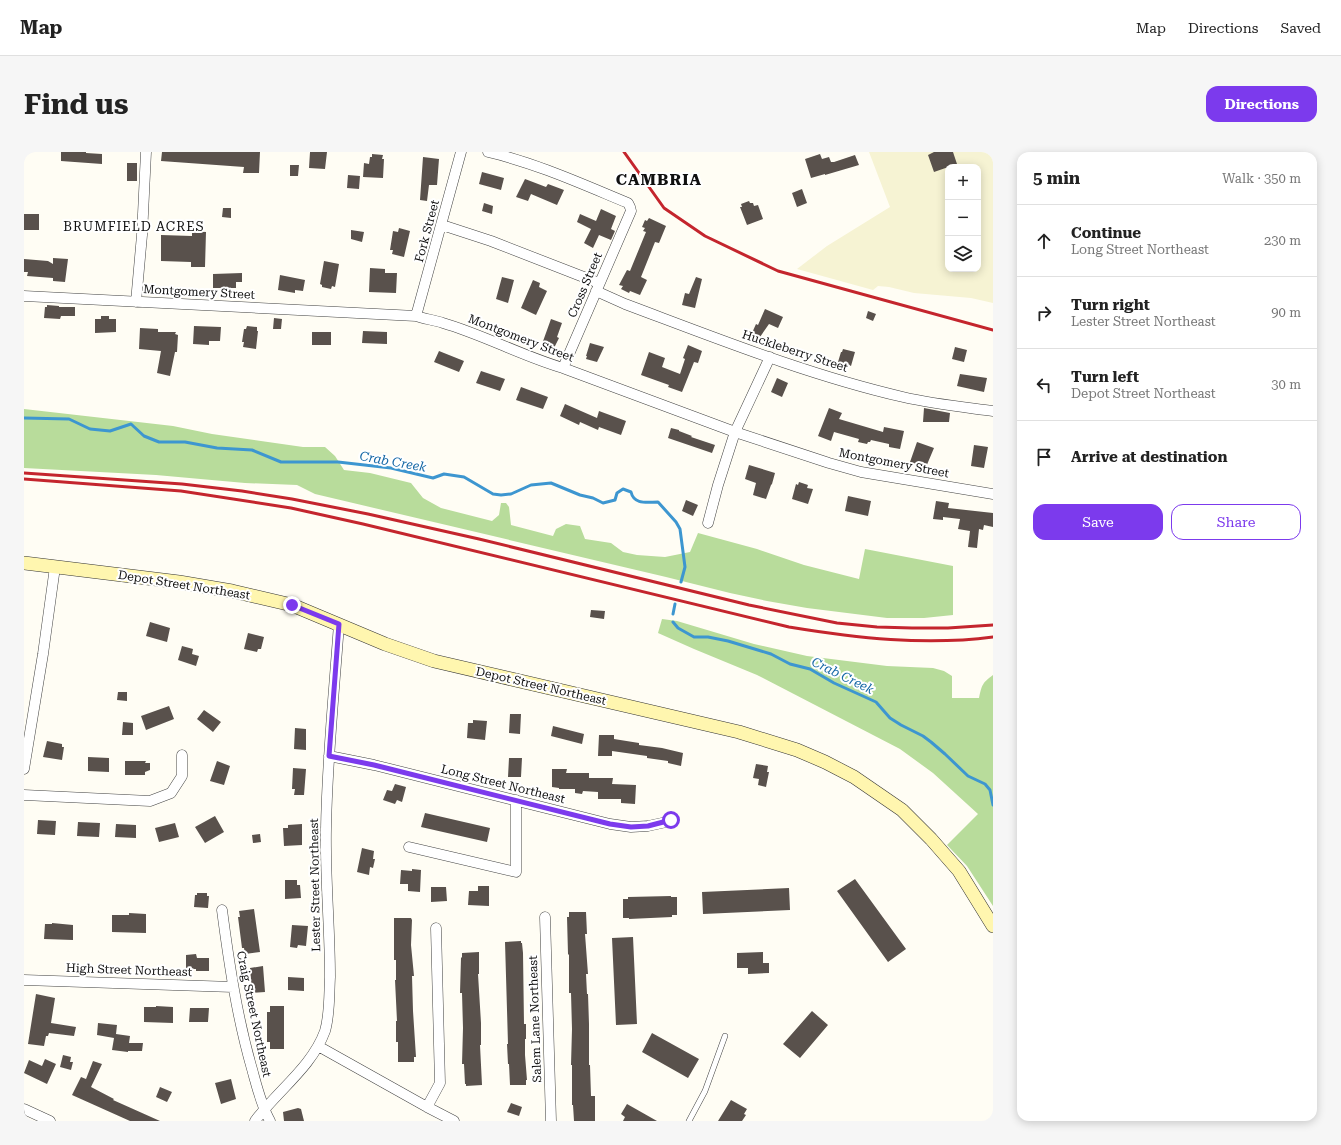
<!DOCTYPE html>
<html lang="en">
<head>
<meta charset="utf-8">
<style>
	body { margin:0; font-family:"Roboto Serif",serif; background:#f6f6f6; color:#222 }
	.controls { position:absolute; right:12px; top:12px; display:grid; overflow:hidden; border-radius:8px; box-shadow:0 2px 10px #0003 }
	.controls button { width:36px; height:36px; display:grid; place-items:center; padding:0; border:0; border-bottom:1px solid #e0e0e0; background:#fff; color:#222; font:20px sans-serif }
	.stop { position:absolute; width:12px; height:12px; margin:-9px; border:3px solid #7c3aed; border-radius:50%; background:#fff }
	.stop.end { background:#7c3aed; border-color:#fff; box-shadow:0 1px 4px #0008 }
	.list { margin:0; padding:0; list-style:none }
	h2 { display:flex; justify-content:space-between; align-items:center; height:52px; margin:0; padding:0 16px; font-size:17px }
	h2 small { font-size:13px; font-weight:400; color:#767676 }
	.list li { display:grid; grid-template-columns:26px 1fr auto; gap:12px; align-items:center; box-sizing:border-box; height:72px; padding:0 16px; border-top:1px solid #e0e0e0 }
	.list b { display:block; font-size:15px; white-space:nowrap }
	.list p { margin:0; font-size:13px; white-space:nowrap; color:#767676 }
	.list em { font-size:13px; font-style:normal; color:#767676 }
	.actions { display:flex; gap:8px; padding:12px 16px }
	.actions a { flex:1; padding:9px 0; border:1px solid #7c3aed; border-radius:12px; text-align:center; font-size:14px; color:#7c3aed }
	.actions .main { background:#7c3aed; color:#fff }
	.icon { flex:none; width:22px; height:22px; fill:none; stroke:currentColor; stroke-width:2; stroke-linecap:round; stroke-linejoin:round }
	.map { position:relative; flex:none; width:969px; height:969px; overflow:hidden; border-radius:12px }
	header { display:flex; align-items:center; gap:24px; box-sizing:border-box; height:56px; padding:0 20px; background:#fff; border-bottom:1px solid #e0e0e0 }
	header strong { font-size:19px }
	nav { display:flex; gap:22px; margin-inline-start:auto; font-size:14px }
	.intro { display:flex; align-items:center; justify-content:space-between; box-sizing:border-box; height:96px; padding:0 24px }
	h1 { margin:0; font-size:28px }
	.button { padding:10px 18px; border-radius:12px; background:#7c3aed; color:#fff; font-size:14px; font-weight:700 }
	main { display:flex; gap:24px; padding:0 24px }
	aside { flex:1; background:#fff; border-radius:12px; box-shadow:0 2px 10px #0003 }
	.map>svg:first-child { display:block }
</style>
</head>
<body>
<header>
<strong>Map</strong>
<nav><a>Map</a><a>Directions</a><a>Saved</a></nav>
</header>
<div class="intro"><h1>Find us</h1><a class="button">Directions</a></div>
<main>
<div class="map">
<svg width="969" height="969" viewBox="0 0 969 969">
	<rect width="100%" height="100%" fill="#fffdf4"/>
	<path fill="#f6f3d3" fill-rule="evenodd" d="M 845,0 L 969,0 L 969,151 L 947,146 L 890,141 L 865,135 L 854,134 L 849,138 L 773,117 L 803,94 L 866,55 ZM 924,15 L 954,15 L 954,117 L 924,117 Z"/>
	<path fill="#b8dc9b" d="M 0,257 L 149,274 L 188,282 L 279,295 L 301,295 L 311,304 L 320,318 L 346,321 L 387,331 L 399,346 L 417,356 L 468,369 L 475,363 L 477,351 L 482,351 L 485,355 L 487,373 L 529,384 L 532,377 L 542,372 L 556,374 L 561,387 L 587,391 L 599,400 L 613,403 L 641,405 L 666,400 L 674,381 L 733,397 L 780,413 L 835,427 L 841,397 L 929,414 L 929,463 L 900,466 L 863,466 L 783,456 L 743,449 L 706,441 L 642,425 L 291,342 L 273,333 L 221,331 L 132,323 L 0,316 Z
		M 638,467 L 653,469 L 730,492 L 783,504 L 863,514 L 909,516 L 920,519 L 928,524 L 928,546 L 955,546 C 958,533 958,531 969,523 L 969,754 L 943,714 L 923,693 L 954,662 L 909,621 L 876,597 L 733,523 L 670,497 L 634,481 Z"/>
	<g fill="none" stroke-linecap="round" stroke-linejoin="round">
		<path stroke="#3d96d0" stroke-width="3" d="M 0,266 L 45,267 L 66,277 L 86,279 L 107,272 L 120,284 L 135,290 L 161,290 L 193,296 L 228,298 L 257,310 L 314,310 L 367,316 L 409,326 L 420,322 L 440,325 L 469,342 L 477,343 L 487,342 L 507,333 L 527,331 L 556,343 L 569,346 L 579,351 L 591,348 L 593,341 L 599,337 L 607,340 C 610,353 623,350 634,350 L 652,370 L 656,377 L 661,415 L 657,430
			M 649,462 L 651,452
			M 649,470 L 654,476 L 670,485 L 684,485 L 704,489 L 747,502 L 766,512 L 786,517 L 810,531 L 852,550 L 866,566 L 877,573 L 899,584 L 907,590 L 921,602 L 944,624 L 961,632 L 966,638 L 969,653"/>
	</g>
	<path fill="#59514c" d="M 37,0 L 62,0 L 62,1 L 78,2 L 78,12 L 37,9 Z
		M 138,0 L 236,0 L 235,21 L 219,21 L 220,15 L 137,9 Z
		M 286,0 L 303,0 L 301,17 L 285,16 Z
		M 910,0 L 929,0 L 933,12 L 910,20 L 904,3 Z
		M 348,2 L 359,3 L 358,7 L 360,7 L 359,26 L 339,25 L 340,11 L 345,12 L 346,5 L 348,5 Z
		M 796,2 L 798,7 L 805,5 L 807,10 L 810,10 L 831,3 L 835,13 L 801,23 L 801,22 L 787,26 L 781,7 Z
		M 399,5 L 415,7 L 413,33 L 405,33 L 403,49 L 396,48 Z
		M 103,11 L 113,11 L 113,29 L 103,29 Z
		M 266,13 L 275,13 L 274,24 L 266,24 Z
		M 458,20 L 480,26 L 477,38 L 455,32 Z
		M 324,23 L 336,24 L 335,37 L 323,36 Z
		M 501,27 L 522,35 L 524,32 L 540,38 L 533,53 L 507,42 L 504,49 L 492,45 Z
		M 778,37 L 783,51 L 773,55 L 768,41 Z
		M 725,49 L 726,51 L 729,51 L 730,54 L 734,53 L 739,67 L 723,73 L 716,55 L 718,55 L 717,52 Z
		M 460,51 L 469,54 L 468,62 L 458,59 Z
		M 199,56 L 207,56 L 207,66 L 198,65 Z
		M 577,57 L 592,64 L 587,77 L 591,79 L 587,88 L 575,83 L 569,96 L 560,91 L 567,77 L 553,70 L 556,62 L 572,69 Z
		M 0,62 L 15,62 L 15,78 L 0,78 Z
		M 625,66 L 642,74 L 635,91 L 631,90 L 617,125 L 623,128 L 616,143 L 606,139 L 605,141 L 597,137 L 599,134 L 595,133 L 603,118 L 606,119 L 622,80 L 619,79 L 621,76 L 618,75 L 621,68 L 623,69 Z
		M 375,76 L 386,79 L 380,105 L 368,102 L 369,98 L 366,98 L 369,79 L 374,80 Z
		M 327,78 L 340,80 L 338,90 L 327,87 Z
		M 168,79 L 182,80 L 181,115 L 167,115 L 167,110 L 137,109 L 137,83 L 168,84 Z
		M 29,106 L 44,107 L 41,130 L 29,129 L 29,126 L 3,124 L 4,120 L 0,120 L 0,107 L 24,109 L 29,112 Z
		M 300,109 L 315,112 L 311,135 L 308,134 L 307,137 L 298,135 L 298,133 L 296,132 Z
		M 346,116 L 361,117 L 361,121 L 373,121 L 372,141 L 345,140 Z
		M 218,121 L 218,130 L 212,130 L 212,136 L 189,136 L 189,122 Z
		M 256,123 L 281,128 L 279,139 L 271,138 L 271,141 L 254,138 Z
		M 478,125 L 490,128 L 484,151 L 472,147 Z
		M 672,125 L 678,127 L 671,156 L 658,153 L 661,141 L 665,142 Z
		M 509,128 L 516,131 L 515,135 L 523,139 L 512,163 L 497,156 Z
		M 23,153 L 35,154 L 35,155 L 51,155 L 51,164 L 37,164 L 36,167 L 20,166 L 21,155 L 23,155 Z
		M 741,157 L 759,165 L 754,176 L 745,172 L 736,185 L 728,181 L 732,172 L 734,173 Z
		M 844,159 L 852,162 L 849,169 L 842,166 Z
		M 77,164 L 85,164 L 85,167 L 92,167 L 92,180 L 71,181 L 71,167 L 77,167 Z
		M 250,166 L 258,167 L 257,177 L 249,177 Z
		M 527,167 L 538,171 L 533,185 L 535,186 L 530,196 L 518,192 Z
		M 170,174 L 197,175 L 196,189 L 185,189 L 185,193 L 169,192 Z
		M 223,174 L 233,175 L 233,179 L 234,179 L 232,197 L 219,195 L 220,190 L 218,190 L 220,177 L 222,177 Z
		M 116,176 L 134,177 L 134,180 L 152,180 L 151,182 L 154,183 L 153,200 L 151,200 L 146,224 L 133,221 L 137,199 L 115,197 Z
		M 339,179 L 363,180 L 363,192 L 338,191 Z
		M 288,180 L 307,180 L 307,193 L 288,193 Z
		M 566,191 L 580,195 L 573,210 L 562,207 L 563,204 L 562,204 Z
		M 664,193 L 678,199 L 674,211 L 670,210 L 658,240 L 644,235 L 645,233 L 617,223 L 625,200 L 641,206 L 638,215 L 656,222 L 661,207 L 659,206 Z
		M 931,195 L 943,198 L 940,210 L 928,207 Z
		M 819,197 L 831,200 L 827,214 L 825,213 L 824,216 L 815,213 L 816,211 L 814,210 L 817,200 L 818,200 Z
		M 415,199 L 440,209 L 435,220 L 410,210 Z
		M 457,219 L 481,227 L 476,239 L 452,231 Z
		M 936,222 L 963,226 L 960,240 L 933,234 Z
		M 753,226 L 764,231 L 758,245 L 747,240 Z
		M 497,235 L 524,245 L 519,257 L 492,248 Z
		M 541,252 L 573,266 L 575,259 L 602,269 L 597,283 L 575,275 L 574,278 L 556,270 L 555,273 L 536,264 Z
		M 805,256 L 818,261 L 815,267 L 859,280 L 860,275 L 880,279 L 876,297 L 865,295 L 865,292 L 847,288 L 846,290 L 844,290 L 843,292 L 834,290 L 835,287 L 810,280 L 807,289 L 794,284 Z
		M 900,256 L 926,261 L 925,270 L 899,270 Z
		M 647,276 L 655,278 L 655,279 L 668,284 L 667,285 L 691,293 L 688,301 L 644,286 Z
		M 893,290 L 910,296 L 902,315 L 886,310 Z
		M 950,293 L 964,295 L 960,316 L 947,314 Z
		M 725,313 L 751,321 L 748,332 L 747,333 L 742,347 L 729,343 L 732,331 L 721,327 Z
		M 775,330 L 784,333 L 783,336 L 789,337 L 784,352 L 768,347 L 772,332 L 774,333 Z
		M 824,344 L 847,349 L 844,364 L 821,359 Z
		M 662,348 L 674,353 L 669,364 L 658,359 Z
		M 912,349 L 925,351 L 924,356 L 969,361 L 969,375 L 960,373 L 959,378 L 955,377 L 953,396 L 944,395 L 946,379 L 934,377 L 936,367 L 919,365 L 919,368 L 909,367 Z
		M 567,458 L 581,459 L 580,467 L 566,465 Z
		M 126,470 L 146,476 L 143,490 L 122,484 Z
		M 224,481 L 240,485 L 237,497 L 234,497 L 233,500 L 220,497 Z
		M 158,494 L 169,497 L 168,502 L 175,504 L 172,514 L 154,508 Z
		M 94,540 L 103,540 L 103,549 L 93,548 Z
		M 145,554 L 150,567 L 122,578 L 117,564 Z
		M 180,558 L 197,570 L 189,580 L 173,567 Z
		M 486,562 L 497,562 L 496,582 L 485,581 Z
		M 449,568 L 463,569 L 461,588 L 443,586 L 444,571 L 449,571 Z
		M 99,570 L 109,571 L 109,583 L 98,583 Z
		M 529,574 L 560,582 L 558,592 L 527,584 Z
		M 271,576 L 282,577 L 282,598 L 270,597 Z
		M 575,583 L 590,583 L 590,587 L 615,591 L 615,593 L 638,596 L 659,601 L 657,614 L 644,611 L 644,609 L 623,606 L 623,604 L 588,599 L 588,604 L 574,604 Z
		M 23,589 L 38,592 L 38,595 L 40,595 L 38,608 L 19,605 Z
		M 64,605 L 85,606 L 85,620 L 64,619 Z
		M 485,606 L 498,606 L 497,625 L 484,625 Z
		M 101,609 L 122,609 L 121,611 L 126,611 L 126,618 L 121,620 L 121,623 L 101,623 Z
		M 193,609 L 206,614 L 200,633 L 186,629 Z
		M 732,612 L 744,614 L 743,620 L 745,620 L 742,635 L 734,633 L 735,627 L 729,626 Z
		M 269,616 L 282,617 L 280,643 L 270,643 L 271,637 L 268,637 Z
		M 528,617 L 543,617 L 542,621 L 565,621 L 565,626 L 589,626 L 588,632 L 612,633 L 611,652 L 597,651 L 597,647 L 574,647 L 574,640 L 559,639 L 558,642 L 551,641 L 551,637 L 535,637 L 535,636 L 528,635 Z
		M 371,632 L 382,635 L 378,650 L 373,648 L 371,652 L 359,648 L 363,638 L 368,639 Z
		M 401,661 L 466,676 L 463,690 L 397,675 Z
		M 191,664 L 200,680 L 181,691 L 171,675 Z
		M 14,668 L 32,669 L 31,683 L 13,682 Z
		M 54,670 L 76,671 L 75,685 L 53,684 Z
		M 151,671 L 155,685 L 135,690 L 131,676 Z
		M 92,672 L 112,673 L 112,686 L 91,685 Z
		M 278,672 L 278,693 L 260,694 L 259,676 L 264,676 L 264,673 Z
		M 236,682 L 237,690 L 229,691 L 228,683 Z
		M 338,696 L 350,699 L 349,707 L 351,707 L 349,716 L 346,715 L 345,723 L 333,720 Z
		M 388,717 L 397,718 L 396,740 L 384,739 L 384,732 L 376,732 L 377,718 L 388,719 Z
		M 831,727 L 882,797 L 864,810 L 813,739 Z
		M 261,728 L 273,728 L 273,733 L 276,733 L 277,746 L 261,747 Z
		M 454,734 L 465,734 L 465,754 L 444,753 L 445,739 L 454,739 Z
		M 407,735 L 422,735 L 423,749 L 407,750 Z
		M 765,736 L 766,758 L 679,762 L 678,740 Z
		M 173,741 L 183,741 L 183,744 L 185,744 L 184,756 L 170,755 L 171,743 L 173,743 Z
		M 647,744 L 647,745 L 653,745 L 653,763 L 648,763 L 648,765 L 605,767 L 605,766 L 599,766 L 599,747 L 604,747 L 604,745 Z
		M 230,757 L 236,800 L 221,802 L 220,796 L 218,796 L 214,765 L 216,765 L 215,759 Z
		M 545,760 L 562,760 L 563,782 L 561,782 L 564,822 L 562,822 L 563,842 L 564,842 L 565,872 L 565,913 L 566,913 L 567,944 L 571,944 L 571,969 L 550,969 L 549,953 L 548,953 L 548,913 L 547,913 L 548,877 L 547,841 L 545,841 L 545,803 L 544,802 L 543,765 L 545,765 Z
		M 105,761 L 122,762 L 122,781 L 88,780 L 88,763 L 105,763 Z
		M 370,766 L 387,766 L 388,768 L 387,793 L 390,824 L 388,824 L 389,859 L 392,905 L 390,905 L 390,910 L 374,910 L 374,890 L 372,890 L 372,869 L 373,869 L 371,828 L 372,828 L 372,808 L 370,808 Z
		M 28,771 L 49,773 L 49,788 L 20,787 L 21,772 L 28,772 Z
		M 268,773 L 284,774 L 282,794 L 274,793 L 273,796 L 266,795 Z
		M 609,785 L 613,872 L 592,873 L 588,786 Z
		M 497,789 L 497,791 L 498,791 L 499,801 L 500,872 L 502,872 L 502,887 L 501,887 L 501,903 L 503,928 L 502,928 L 502,933 L 486,933 L 485,912 L 484,912 L 483,892 L 484,892 L 481,790 Z
		M 455,800 L 455,822 L 454,822 L 457,871 L 457,893 L 456,893 L 458,933 L 442,934 L 442,932 L 441,932 L 440,912 L 438,912 L 439,876 L 438,841 L 436,841 L 437,806 L 438,805 L 438,801 Z
		M 739,800 L 739,811 L 745,811 L 745,821 L 724,822 L 724,816 L 713,816 L 713,801 Z
		M 172,802 L 173,806 L 185,806 L 185,819 L 172,819 L 172,817 L 162,817 L 162,803 Z
		M 239,814 L 241,840 L 228,841 L 226,816 Z
		M 264,825 L 280,826 L 280,839 L 264,838 Z
		M 12,842 L 31,846 L 27,871 L 52,875 L 50,884 L 25,881 L 24,884 L 22,884 L 20,894 L 4,892 Z
		M 132,854 L 149,855 L 149,871 L 120,870 L 120,855 L 132,855 Z
		M 246,854 L 260,854 L 260,897 L 246,897 L 246,890 L 243,890 L 243,860 L 246,860 Z
		M 166,856 L 185,856 L 184,870 L 165,870 Z
		M 788,859 L 804,873 L 776,906 L 759,892 Z
		M 74,871 L 93,873 L 92,882 L 106,884 L 105,891 L 119,891 L 118,899 L 104,899 L 104,900 L 88,898 L 90,886 L 73,883 Z
		M 628,881 L 675,907 L 664,926 L 618,900 Z
		M 39,903 L 47,905 L 46,910 L 49,910 L 47,918 L 36,915 Z
		M 21,907 L 32,912 L 23,932 L 0,921 L 5,908 L 18,914 Z
		M 69,909 L 78,912 L 67,935 L 90,947 L 89,948 L 136,969 L 106,969 L 48,943 L 57,925 L 62,927 Z
		M 207,927 L 212,947 L 197,952 L 191,931 Z
		M 136,935 L 148,940 L 143,950 L 132,945 Z
		M 707,948 L 723,957 L 720,962 L 722,963 L 718,969 L 694,969 Z
		M 487,951 L 498,955 L 495,964 L 483,960 Z
		M 603,952 L 633,969 L 599,969 L 601,965 L 597,962 Z
		M 274,956 L 277,957 L 280,969 L 260,969 L 259,960 Z"/>
	<g fill="none" stroke-linecap="round" stroke-linejoin="round">
		<g stroke="#434343" stroke-width="6">
			<path id="lane" d="M 665,969 L 681,939 L 701,884"/>
		</g>
		<g stroke="#434343" stroke-width="11">
			<path id="street" d="M 464,0 C 512,11 558,32 604,51 L 606,55 L 607,59 L 539,216
				M 418,73 L 467,89 L 575,131
				M 572,139 L 601,152 C 692,186 784,223 879,245 C 909,252 939,255 969,259
				M 0,144 L 392,164 C 401,167 410,168 419,171 C 460,183 498,204 539,216 L 711,280 L 805,311 L 837,320 L 969,342
				M 112,150 L 118,83 L 122,0
				M 392,164 L 437,0
				M 684,371 L 694,333 L 711,280 L 746,205
				M 305,604 L 350,613 L 586,672 L 607,675 L 624,674 L 647,669
				M 0,617 L 19,502 L 31,415
				M 0,643 L 126,649 L 147,641 L 158,624 L 158,603
				M 385,695 L 492,720 L 492,648
				M 198,758 C 205,811 213,865 228,917 C 233,935 237,953 246,969
				M 521,765 L 527,969
				M 0,828 L 209,835
				M 294,894 L 403,955 L 430,969
				M 403,955 L 416,931 L 412,776
				M 0,957 L 26,969
				M 231,969 C 253,939 288,915 301,879 C 306,862 305,843 306,825 C 306,776 301,726 302,677 C 303,609 310,541 315,472"/>
		</g>
		<g stroke="#323232" stroke-width="14">
			<path id="secondary" d="M 0,411 L 155,430 L 208,439 L 268,453 L 361,492 L 410,509 L 715,580 L 773,598 L 801,610 L 830,625 L 878,658 L 907,687 L 935,719 L 969,774"/>
		</g>
		<use href="#lane" stroke="#fff" stroke-width="5"/>
		<use href="#street" stroke="#fff" stroke-width="10"/>
		<use href="#secondary" stroke="#fff6af" stroke-width="13"/>
		<path stroke="#c4252d" stroke-width="3" d="M 600,0 L 640,56 L 681,84 L 754,119 L 969,178
			M 0,321 L 158,332 L 218,339 L 268,347 L 344,362 L 455,387 L 725,453 L 813,471 L 853,475 L 888,476 L 924,476 L 969,473
			M 0,327 L 157,339 L 267,356 L 339,372 L 765,475 C 832,486 901,494 969,485"/>
	</g>
	<g fill="none" stroke-linecap="round" stroke-linejoin="round">
		<path stroke="#7c3aed" stroke-width="5" d="M 268,453 L 315,472 L 305,604 L 350,613 L 586,672 L 607,675 L 624,674 L 647,668"/>
	</g>
	<g text-anchor="middle" stroke-width="4" stroke-linejoin="round" paint-order="stroke">
		<g font-size="12" fill="#101010" stroke="#fff">
			<text transform="translate(403 79) rotate(-75)" y="4">Fork Street</text>
			<text transform="translate(561 133) rotate(-67)" y="4">Cross Street</text>
			<text transform="translate(175 140) rotate(3)" y="4">Montgomery Street</text>
			<text transform="translate(497 186) rotate(21)" y="4">Montgomery Street</text>
			<text transform="translate(771 199) rotate(18)" y="4">Huckleberry Street</text>
			<text transform="translate(870 311) rotate(11)" y="4">Montgomery Street</text>
			<text transform="translate(160 433) rotate(9)" y="4">Depot Street Northeast</text>
			<text transform="translate(517 534) rotate(13)" y="4">Depot Street Northeast</text>
			<text transform="translate(479 632) rotate(14)" y="4">Long Street Northeast</text>
			<text transform="translate(291 733) rotate(-91)" y="4">Lester Street Northeast</text>
			<text transform="translate(105 818) rotate(2)" y="4">High Street Northeast</text>
			<text transform="translate(230 862) rotate(78)" y="4">Craig Street Northeast</text>
			<text transform="translate(511 867) rotate(-92)" y="4">Salem Lane Northeast</text>
		</g>
		<g font-size="13" letter-spacing="1" fill="#101010" stroke="#fff">
			<text x="110" y="79">BRUMFIELD ACRES</text>
		</g>
		<g font-size="13" font-style="italic" fill="#1668a6" stroke="#fff">
			<text transform="translate(369 309) rotate(10)" y="5">Crab Creek</text>
			<text transform="translate(819 523) rotate(26)" y="5">Crab Creek</text>
		</g>
		<g font-size="16" font-weight="bold" letter-spacing="1" fill="#101010" stroke="#fff">
			<text x="635" y="33">CAMBRIA</text>
		</g>
	</g>
</svg>
<div class="controls">
<button>+</button>
<button>−</button>
<button><svg class="icon" aria-label="layers" viewBox="0 0 24 24"><path d="M12 4l9 5-9 5-9-5zM3 14l9 5 9-5"/></svg></button>
</div>
<div class="stop" style="left:647px;top:668px"></div>
<div class="stop end" style="left:268px;top:453px"></div>
</div>
<aside>
<h2>5 min<small>Walk · 350 m</small></h2>
<ul class="list">
<li><svg class="icon" aria-label="ahead" viewBox="0 0 24 24"><path d="M12 20V5M6 11l6-6 6 6"/></svg><div><b>Continue</b><p>Long Street Northeast</p></div><em>230 m</em></li>
<li><svg class="icon" aria-label="right" viewBox="0 0 24 24"><path d="M7 20v-9h11M14 6l5 5-5 5"/></svg><div><b>Turn right</b><p>Lester Street Northeast</p></div><em>90 m</em></li>
<li><svg class="icon" aria-label="left" viewBox="0 0 24 24"><path d="M17 20v-9H6M10 6l-5 5 5 5"/></svg><div><b>Turn left</b><p>Depot Street Northeast</p></div><em>30 m</em></li>
<li><svg class="icon" aria-label="arrive" viewBox="0 0 24 24"><path d="M6 21V4h12l-3 4 3 4H6"/></svg><div><b>Arrive at destination</b></div></li>
</ul>
<div class="actions"><a class="main">Save</a><a>Share</a></div>
</aside>
</main>
</body>
</html>
